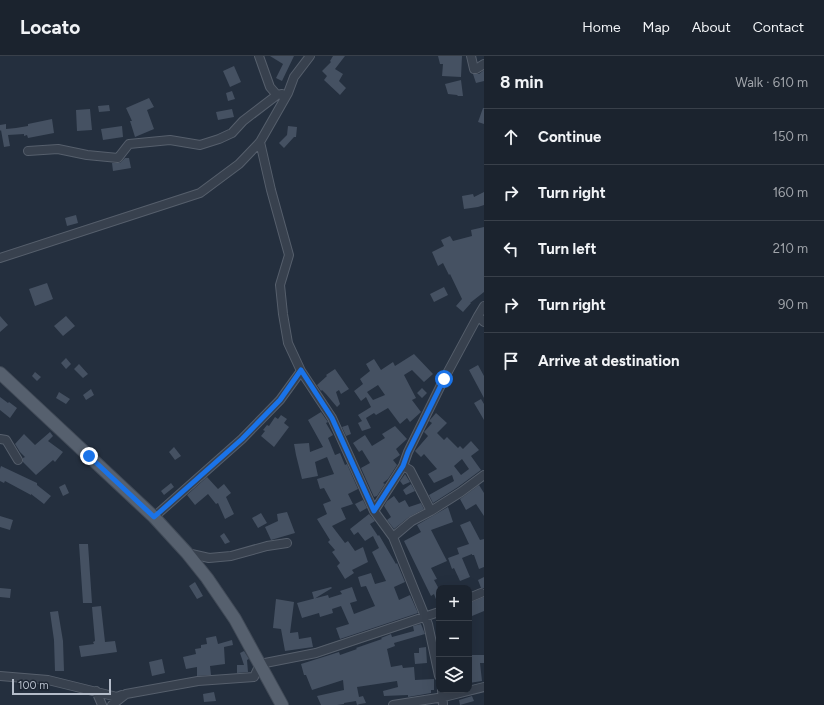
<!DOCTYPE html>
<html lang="en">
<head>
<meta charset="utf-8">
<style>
	body { margin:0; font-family:Figtree,sans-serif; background:#282f3a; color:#f1f3f6 }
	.controls { position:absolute; right:12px; bottom:12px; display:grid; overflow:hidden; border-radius:8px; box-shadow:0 4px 16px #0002 }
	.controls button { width:36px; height:36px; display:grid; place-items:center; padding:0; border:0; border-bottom:1px solid #39404a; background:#1b232e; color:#f1f3f6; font:20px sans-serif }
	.scale { position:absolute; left:12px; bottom:10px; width:99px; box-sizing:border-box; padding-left:4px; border:2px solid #b4bcc9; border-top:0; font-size:11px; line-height:14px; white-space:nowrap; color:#b4bcc9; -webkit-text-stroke:3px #1d2633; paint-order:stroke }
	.stop { position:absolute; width:12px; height:12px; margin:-9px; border:3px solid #1a73e8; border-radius:50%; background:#fff }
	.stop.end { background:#1a73e8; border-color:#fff; box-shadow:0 1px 4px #0008 }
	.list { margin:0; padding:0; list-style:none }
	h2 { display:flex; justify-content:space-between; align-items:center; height:52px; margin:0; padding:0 16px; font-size:17px }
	h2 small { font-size:13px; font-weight:400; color:#a0a4aa }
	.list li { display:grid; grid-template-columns:26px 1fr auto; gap:12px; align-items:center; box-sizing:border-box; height:56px; padding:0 16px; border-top:1px solid #39404a }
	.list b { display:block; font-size:15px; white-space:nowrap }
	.list em { font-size:13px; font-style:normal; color:#a0a4aa }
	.icon { flex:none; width:22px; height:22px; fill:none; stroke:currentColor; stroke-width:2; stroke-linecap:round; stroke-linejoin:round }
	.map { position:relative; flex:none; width:484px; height:649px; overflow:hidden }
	header { display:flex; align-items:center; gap:24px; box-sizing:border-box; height:56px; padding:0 20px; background:#1b232e; border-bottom:1px solid #39404a }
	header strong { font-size:19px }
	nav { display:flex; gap:22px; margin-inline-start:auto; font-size:14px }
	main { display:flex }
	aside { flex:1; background:#1b232e }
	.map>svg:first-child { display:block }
</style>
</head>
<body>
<header>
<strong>Locato</strong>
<nav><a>Home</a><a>Map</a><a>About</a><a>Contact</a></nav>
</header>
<main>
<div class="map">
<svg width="484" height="649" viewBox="0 0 484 649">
	<rect width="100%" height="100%" fill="#242f3e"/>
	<path fill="#455162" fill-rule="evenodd" d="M 270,0 L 294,0 L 282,25 L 276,22 L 283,8 Z
		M 333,0 L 345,0 L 335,13 L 343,18 L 339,25 L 346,32 L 340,39 L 324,24 L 327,20 L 322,15 L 331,6 L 330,5 Z
		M 438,0 L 462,0 L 461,21 L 442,20 L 443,8 L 440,8 Z
		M 234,10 L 241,26 L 230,31 L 223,15 Z
		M 484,14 L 484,25 L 476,27 L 473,18 L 479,18 Z
		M 461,24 L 463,40 L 458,40 L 457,39 L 448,38 L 445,28 Z
		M 232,35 L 235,43 L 228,45 L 226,37 Z
		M 149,42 L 154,51 L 147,54 L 154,73 L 135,81 L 130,65 L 132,65 L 126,52 Z
		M 109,49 L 110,55 L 99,56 L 98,50 Z
		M 483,52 L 484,52 L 484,68 L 478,66 Z
		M 90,53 L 92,74 L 77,75 L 76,54 Z
		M 232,53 L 234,61 L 218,64 L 216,56 Z
		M 52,63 L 54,77 L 28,82 L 27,79 L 24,80 L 24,78 L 8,79 L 10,90 L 4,91 L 1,74 L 0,75 L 0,69 L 6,68 L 6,73 L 16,72 L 28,70 L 28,68 Z
		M 122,70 L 123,81 L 103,84 L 101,73 Z
		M 288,70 L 297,71 L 296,81 L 294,81 L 284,92 L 279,87 L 287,79 Z
		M 125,102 L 129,102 L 131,112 L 113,115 L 112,107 L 120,107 Z
		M 484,136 L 484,149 L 478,151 L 464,153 L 462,140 L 473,138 L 474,141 Z
		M 76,159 L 78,167 L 67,170 L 65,162 Z
		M 484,171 L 484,236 L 470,247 L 471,247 L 463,256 L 456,250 L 462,243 L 450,218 L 449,219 L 443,207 L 438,210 L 432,196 L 444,190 L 441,184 L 450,180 L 453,185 L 472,180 L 471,174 Z
		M 47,227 L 53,243 L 35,250 L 29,233 Z
		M 444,231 L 448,239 L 434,246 L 430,238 Z
		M 0,260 L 8,269 L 0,276 Z
		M 66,260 L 75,270 L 63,280 L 54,270 Z
		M 414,298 L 433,318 L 424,326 L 412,314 L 404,319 L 416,342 L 412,344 L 421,356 L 410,366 L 407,362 L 400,368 L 388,352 L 376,359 L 374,357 L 366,362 L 371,372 L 362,375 L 358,367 L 362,365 L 358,359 L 371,351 L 366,341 L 361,345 L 354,335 L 363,328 L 360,323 L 370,315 L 366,308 L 374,303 L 381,314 L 393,306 L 395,310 ZM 378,329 L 385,339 L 373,344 L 367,336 Z
		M 66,302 L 71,308 L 66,313 L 61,307 Z
		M 79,308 L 88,318 L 83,322 L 74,313 Z
		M 478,309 L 484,320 L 484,342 L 469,314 Z
		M 335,313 L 349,333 L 341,338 L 339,334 L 336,336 L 340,348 L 337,351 L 326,338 L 322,334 L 321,335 L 317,329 L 327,320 L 326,319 Z
		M 35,316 L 41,321 L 37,325 L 32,320 Z
		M 422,332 L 427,337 L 422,342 L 417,337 Z
		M 91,333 L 94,339 L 86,344 L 83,339 Z
		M 59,336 L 70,343 L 66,348 L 56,342 Z
		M 0,341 L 8,347 L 9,346 L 17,352 L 10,362 L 0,354 Z
		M 481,343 L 484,348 L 484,364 L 474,347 Z
		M 321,356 L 328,366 L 326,367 L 333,379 L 328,382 L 335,399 L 340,397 L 345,409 L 347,408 L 358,433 L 348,438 L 353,448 L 341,452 L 346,463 L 332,470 L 345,487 L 348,485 L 355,495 L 363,491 L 368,506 L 352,514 L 354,517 L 345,523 L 337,510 L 340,507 L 332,496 L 335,494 L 328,486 L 330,484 L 317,463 L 327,458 L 323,448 L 331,445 L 324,432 L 320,433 L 317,423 L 334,418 L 327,401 L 315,406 L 318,420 L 302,423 L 296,399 L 294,388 L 309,387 L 310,396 L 323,391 L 308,364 Z
		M 436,357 L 447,367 L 437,377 L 444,384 L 447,381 L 458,392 L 460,390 L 463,393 L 471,385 L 479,394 L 471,400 L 481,414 L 458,431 L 433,447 L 429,439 L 454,425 L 452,419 L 434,427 L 428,418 L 437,413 L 424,398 L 421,401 L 415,395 L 428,380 L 424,376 L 432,367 L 429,365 ZM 462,403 L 469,413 L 461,419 L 454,410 Z
		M 281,359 L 287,363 L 284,367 L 289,371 L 274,391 L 261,380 L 265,375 L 263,374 L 267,369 L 269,370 L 275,361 L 278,363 Z
		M 348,369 L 351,378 L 346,380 L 342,371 Z
		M 395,370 L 407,383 L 396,393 L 400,399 L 393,404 L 397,409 L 388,423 L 383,427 L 385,428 L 377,440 L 374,441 L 361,412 L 370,407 L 362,394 L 359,396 L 353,387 L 365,379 L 372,390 L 385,382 L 382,378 Z
		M 50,376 L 53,380 L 48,385 L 63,396 L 55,406 L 53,404 L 36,419 L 23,406 L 23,402 L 25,401 L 20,396 L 15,388 L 24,378 L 35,389 Z
		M 174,391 L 181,400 L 175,404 L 169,396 Z
		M 1,410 L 37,427 L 37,429 L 51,440 L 44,448 L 31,438 L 31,439 L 5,425 L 4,427 L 0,425 L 0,413 Z
		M 405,418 L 410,426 L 403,429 L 400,425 Z
		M 207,421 L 218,433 L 224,428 L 231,437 L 226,441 L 234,458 L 225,463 L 218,447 L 216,448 L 208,438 L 195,449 L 187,439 Z
		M 171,427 L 174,431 L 164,439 L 161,435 Z
		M 65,428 L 69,437 L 63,440 L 59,431 Z
		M 411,428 L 415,435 L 406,439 L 403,434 Z
		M 479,429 L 484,437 L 484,460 L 476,448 L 466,454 L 460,443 Z
		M 394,440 L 399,447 L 405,444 L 409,451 L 421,447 L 424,453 L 409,461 L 394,473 L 387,464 L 391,461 L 384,450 L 387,445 Z
		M 363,444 L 367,452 L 360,456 L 355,448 Z
		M 448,451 L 453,466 L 431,474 L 447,505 L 431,512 L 437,523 L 434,524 L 439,533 L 439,551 L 434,538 L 431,540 L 426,530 L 404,485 L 421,476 L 417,469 Z
		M 287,456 L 295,477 L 271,484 L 265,471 L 278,465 L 277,458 Z
		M 261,457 L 267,467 L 258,472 L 252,462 Z
		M 369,458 L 375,465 L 370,468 L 378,480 L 379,479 L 396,508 L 397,507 L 405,526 L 394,531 L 399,544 L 410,539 L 418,557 L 340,583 L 336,572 L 349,568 L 341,550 L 332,553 L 333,557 L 320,561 L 319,557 L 302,562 L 297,547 L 328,539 L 329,542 L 342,538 L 340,535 L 352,531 L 357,545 L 350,547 L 354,558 L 375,550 L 366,530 L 361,531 L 358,521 L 371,517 L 375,528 L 386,525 L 372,496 L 379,492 L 373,480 L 365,485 L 358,476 L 354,479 L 350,473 Z
		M 0,460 L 13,464 L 10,474 L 0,471 Z
		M 470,465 L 480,484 L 484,483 L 484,511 L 479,513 L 474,499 L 472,499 L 472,498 L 462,502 L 470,521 L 460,525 L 454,512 L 452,513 L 448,502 L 459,498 L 457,492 L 469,488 L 460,469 Z
		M 224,477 L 230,486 L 225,488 L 220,480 Z
		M 79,488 L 88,488 L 92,547 L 83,547 Z
		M 484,521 L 484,532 L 481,532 L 478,524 Z
		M 195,526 L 203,540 L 197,543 L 189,530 Z
		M 331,531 L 332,532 L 314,543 L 312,536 Z
		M 0,532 L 11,533 L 10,542 L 0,541 Z
		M 484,541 L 484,555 L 472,560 L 469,553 L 469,547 Z
		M 276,543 L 294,546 L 290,577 L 298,576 L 299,583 L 311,581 L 313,591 L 285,595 L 281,573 L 273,572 Z
		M 101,550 L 105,586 L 115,585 L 117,596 L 81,601 L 79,590 L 94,588 L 93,586 L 95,585 L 92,551 Z
		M 58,555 L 63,585 L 64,615 L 55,615 L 54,584 L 50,556 Z
		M 421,568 L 425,578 L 394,587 L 395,590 L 387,593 L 391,611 L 402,609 L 403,612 L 414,611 L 415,624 L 434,623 L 434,634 L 431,634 L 431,637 L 408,641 L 408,639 L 384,640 L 383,635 L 398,631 L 397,625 L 357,631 L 359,641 L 363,640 L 366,647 L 360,648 L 357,649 L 356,645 L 344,647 L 344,648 L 337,649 L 321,649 L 317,640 L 344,634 L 343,624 L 312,634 L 306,619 L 304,619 L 301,608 L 339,596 L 340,599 L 357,593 L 356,592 L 382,583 L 381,582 L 391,578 L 392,581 L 414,575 L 413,570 Z
		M 216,580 L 218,588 L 232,584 L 233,589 L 224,591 L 225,608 L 210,610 L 211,619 L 197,620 L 197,611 L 186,613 L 183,601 L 196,598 L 195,593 L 201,592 L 201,589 L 207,588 L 206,582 Z
		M 426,591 L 427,607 L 415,608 L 414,597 L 419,597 L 419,592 Z
		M 244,595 L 249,603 L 247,604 L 248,616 L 237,617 L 237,609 L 244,609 L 240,597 Z
		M 469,599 L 484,599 L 484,607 L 480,607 L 482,625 L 469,627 Z
		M 162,603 L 165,617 L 152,620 L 149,606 Z
		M 214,636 L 216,645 L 204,646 L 203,638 Z
		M 472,640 L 474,645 L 460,649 L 459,644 Z"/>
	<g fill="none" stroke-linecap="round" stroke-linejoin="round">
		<g stroke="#565f6c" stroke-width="10">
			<path id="minor" d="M 259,0 L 270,31 L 277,39 L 282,38
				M 471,0 L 474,13 L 476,13 L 484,8
				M 260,86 L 271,134 L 289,199 L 280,229 L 283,258 L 288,287 L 301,315 L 332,362 L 374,455 L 393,481 L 428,568 L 439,620
				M 28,95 L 58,93 L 87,99 L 118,102 L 129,88 L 170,84 L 200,89 L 219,83 L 232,77 L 243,65 L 277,39
				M 0,202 L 200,137 L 239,108 L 260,86 L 288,37 L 294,21 L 310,0
				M 478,260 L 484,266
				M 0,383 L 6,384 L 18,404
				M 403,410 L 410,414 L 431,455
				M 374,455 L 403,410 L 408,396 L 444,323 L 478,260 L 484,250
				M 154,461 L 242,383 L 280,344 L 301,315
				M 393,481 L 412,465 L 431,455 L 461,436 L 484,419
				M 187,497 L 209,502 L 231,500 L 267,490 L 287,487
				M 469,542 L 481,537
				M 0,620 L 48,624 L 117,641 L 122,639
				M 442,634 L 443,649
				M 96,635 L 102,649
				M 112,649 L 126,638 L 198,625 L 254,621 L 260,608 L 316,597 L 439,556
				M 393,649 L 444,641 L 484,631"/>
		</g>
		<g stroke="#414a57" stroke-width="14">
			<path id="primary" d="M 0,317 L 154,461 L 187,497 L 207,522 L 235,563 L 282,649"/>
		</g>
		<use href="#minor" stroke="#38414e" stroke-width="8"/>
		<use href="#primary" stroke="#56606e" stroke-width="12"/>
	</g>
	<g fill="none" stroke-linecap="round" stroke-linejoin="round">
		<path stroke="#1a73e8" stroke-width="5" d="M 89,400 L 154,461 L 242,383 L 280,344 L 301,314 L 332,362 L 374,455 L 403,410 L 408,396 L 444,323"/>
	</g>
</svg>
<div class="controls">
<button>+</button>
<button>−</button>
<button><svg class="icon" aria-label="layers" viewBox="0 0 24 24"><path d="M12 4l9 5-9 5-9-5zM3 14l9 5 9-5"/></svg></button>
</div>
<div class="scale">100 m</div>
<div class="stop" style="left:444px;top:323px"></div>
<div class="stop end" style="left:89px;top:400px"></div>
</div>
<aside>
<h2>8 min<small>Walk · 610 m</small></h2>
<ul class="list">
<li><svg class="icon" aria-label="ahead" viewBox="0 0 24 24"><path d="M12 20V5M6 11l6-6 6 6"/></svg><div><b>Continue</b></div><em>150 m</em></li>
<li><svg class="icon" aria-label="right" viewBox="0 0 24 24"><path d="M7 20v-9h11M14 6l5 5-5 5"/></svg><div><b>Turn right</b></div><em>160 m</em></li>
<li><svg class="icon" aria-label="left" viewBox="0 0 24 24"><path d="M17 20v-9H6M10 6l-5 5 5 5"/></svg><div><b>Turn left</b></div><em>210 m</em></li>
<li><svg class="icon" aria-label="right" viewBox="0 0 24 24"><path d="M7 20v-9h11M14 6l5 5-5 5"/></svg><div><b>Turn right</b></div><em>90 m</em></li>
<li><svg class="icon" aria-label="arrive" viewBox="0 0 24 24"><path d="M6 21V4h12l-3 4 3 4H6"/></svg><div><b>Arrive at destination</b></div></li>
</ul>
</aside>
</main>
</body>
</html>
